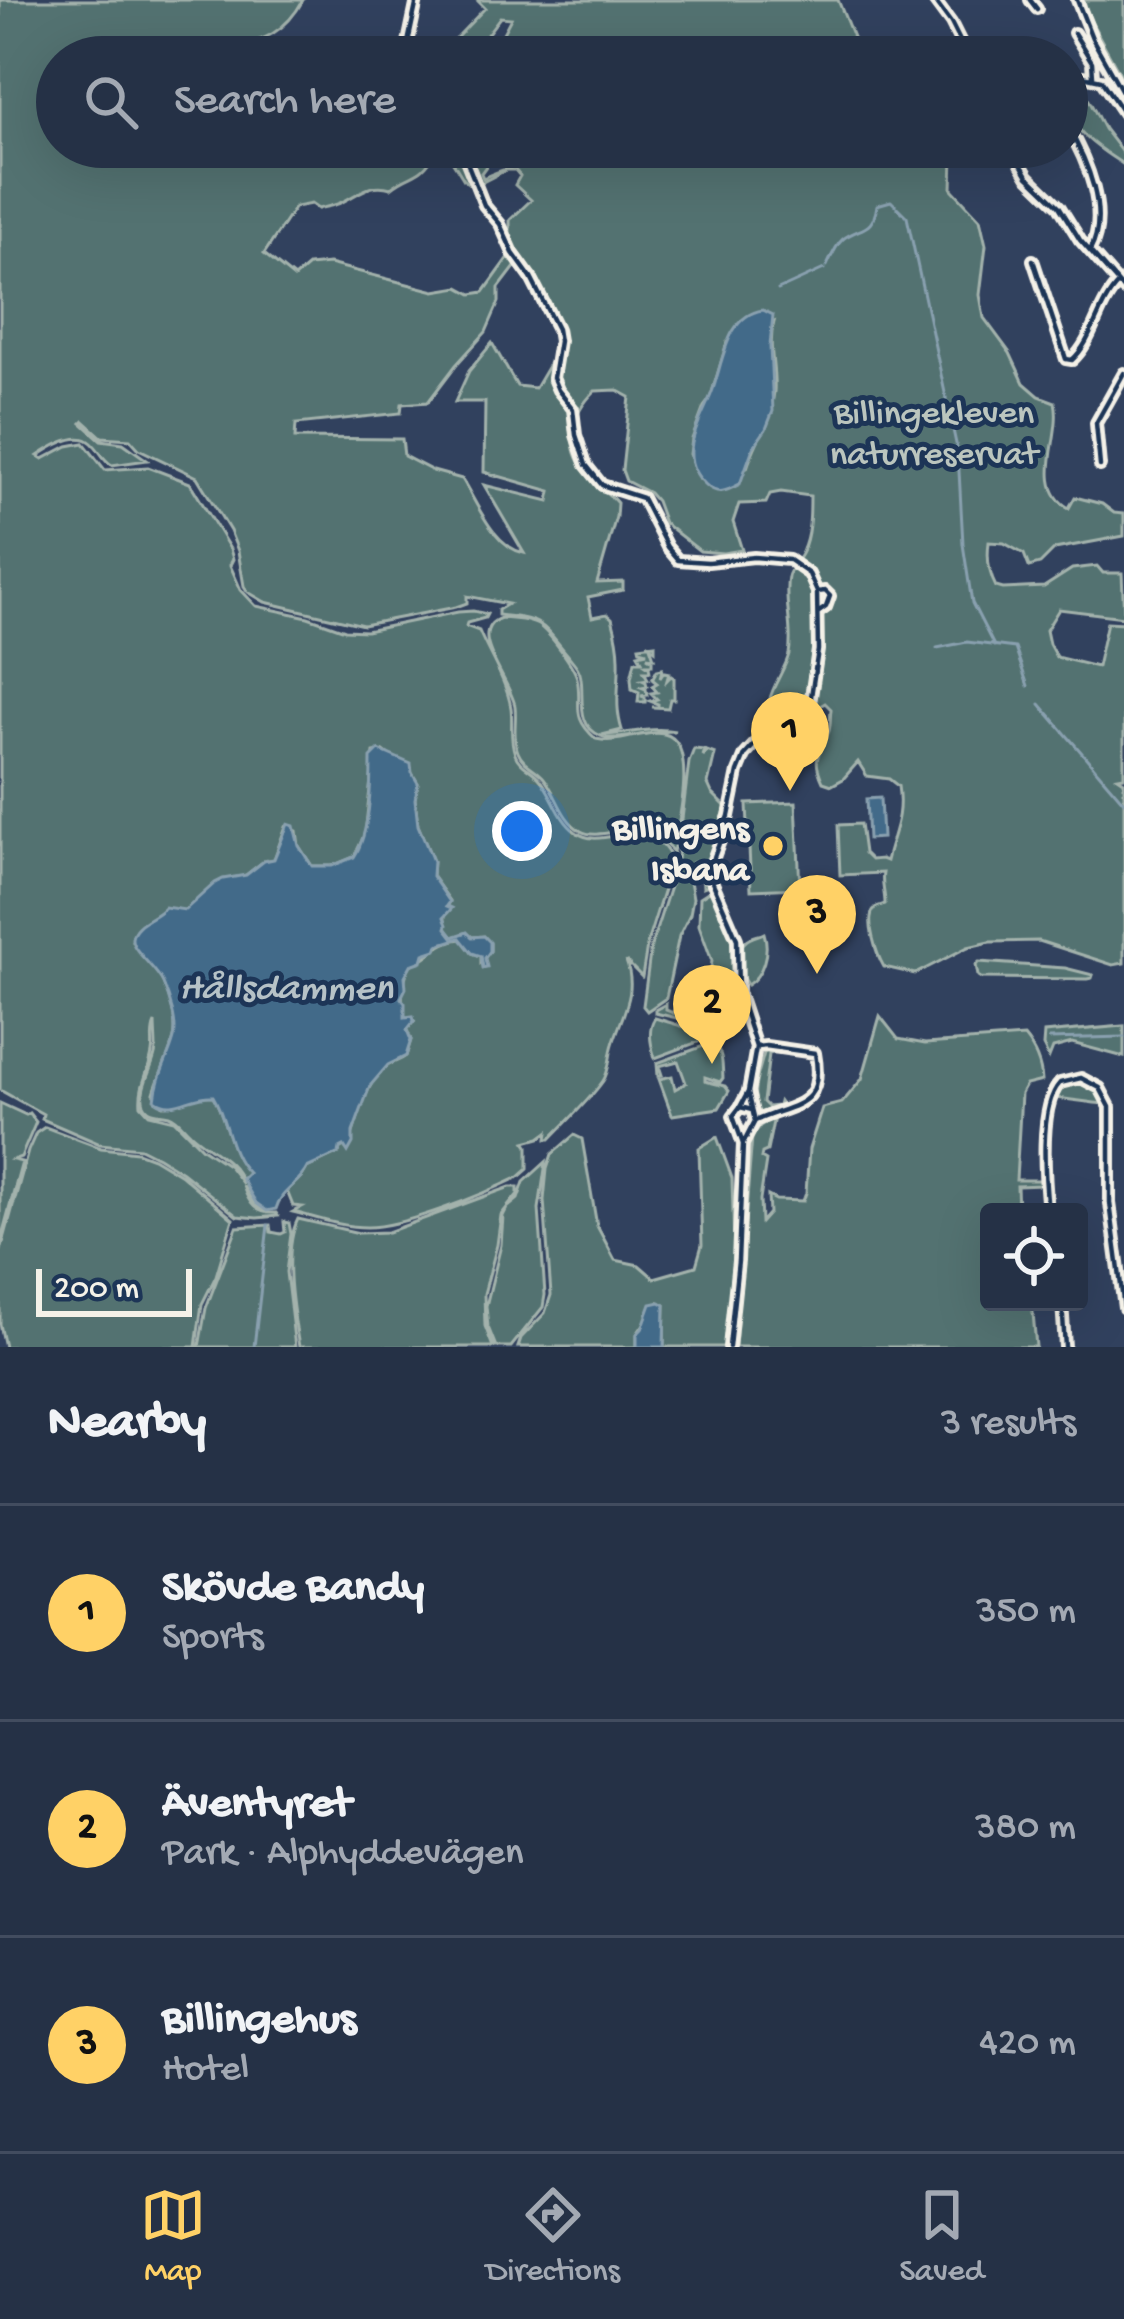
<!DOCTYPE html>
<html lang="en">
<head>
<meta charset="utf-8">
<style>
	body { margin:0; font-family:"Gochi Hand",sans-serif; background:#313d51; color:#f1f3f6 }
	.controls { position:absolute; right:36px; bottom:36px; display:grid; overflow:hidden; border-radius:12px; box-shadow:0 12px 48px #0002 }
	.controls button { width:108px; height:108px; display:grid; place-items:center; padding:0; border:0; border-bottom:3px solid #424c5f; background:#253146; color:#f1f3f6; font:60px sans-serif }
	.scale { position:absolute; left:36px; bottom:30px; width:156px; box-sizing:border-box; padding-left:12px; border:6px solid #f4f1e8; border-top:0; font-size:33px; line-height:42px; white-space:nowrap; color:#f4f1e8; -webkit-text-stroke:9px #1d3557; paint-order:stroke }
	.you { position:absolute; left:522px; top:831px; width:42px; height:42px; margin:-30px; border:9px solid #fff; border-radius:50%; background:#1a73e8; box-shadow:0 0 0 18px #1a73e833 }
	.badge { display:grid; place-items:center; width:78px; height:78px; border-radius:50%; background:#ffd166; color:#111; font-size:39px; font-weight:700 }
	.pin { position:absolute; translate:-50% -99px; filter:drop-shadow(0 3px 6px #0008) }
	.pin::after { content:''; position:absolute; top:63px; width:42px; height:36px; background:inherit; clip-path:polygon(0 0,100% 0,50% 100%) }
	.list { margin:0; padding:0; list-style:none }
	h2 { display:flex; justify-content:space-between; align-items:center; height:156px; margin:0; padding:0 48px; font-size:51px }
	h2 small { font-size:39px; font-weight:400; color:#a3a9b3 }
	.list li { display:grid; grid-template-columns:78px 1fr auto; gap:36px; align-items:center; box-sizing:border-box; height:216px; padding:0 48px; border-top:3px solid #424c5f }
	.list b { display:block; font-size:45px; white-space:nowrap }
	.list p { margin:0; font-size:39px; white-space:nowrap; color:#a3a9b3 }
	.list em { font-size:39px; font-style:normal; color:#a3a9b3 }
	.icon { flex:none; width:66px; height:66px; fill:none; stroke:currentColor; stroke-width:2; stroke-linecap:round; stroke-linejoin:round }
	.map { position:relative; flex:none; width:1124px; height:1347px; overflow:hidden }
	.search { position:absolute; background:#253146; box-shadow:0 12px 48px #0002; left:36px; right:36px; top:36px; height:132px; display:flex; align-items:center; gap:30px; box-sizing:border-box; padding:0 42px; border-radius:66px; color:#a3a9b3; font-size:45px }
	.sheet { height:804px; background:#253146 }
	nav { display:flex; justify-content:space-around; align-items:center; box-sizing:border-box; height:168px; border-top:3px solid #424c5f; background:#253146; font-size:33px; color:#a3a9b3 }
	nav a { display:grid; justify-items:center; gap:6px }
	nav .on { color:#ffd166 }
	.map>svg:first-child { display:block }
</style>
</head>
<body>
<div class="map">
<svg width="1124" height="1347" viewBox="0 0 1124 1347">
	<rect width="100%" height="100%" fill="#31415e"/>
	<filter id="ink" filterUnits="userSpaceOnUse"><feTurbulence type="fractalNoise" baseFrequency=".00833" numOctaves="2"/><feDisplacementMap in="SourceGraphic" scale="24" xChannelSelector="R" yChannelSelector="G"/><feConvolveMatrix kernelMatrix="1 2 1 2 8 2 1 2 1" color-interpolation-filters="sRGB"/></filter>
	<g filter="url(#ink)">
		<path fill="#527271" stroke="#a3b2ac" stroke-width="3" fill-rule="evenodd" d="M 0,0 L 303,0 C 284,36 259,41 222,53 L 218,57 L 57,57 L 57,147 L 493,147 L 495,154 L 481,173 L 483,178 C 498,170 514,168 527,159 L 524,147 L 950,147 L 953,154 L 952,189 L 980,219 L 986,245 L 980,295 L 984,318 L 1010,353 L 1024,383 L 1039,396 L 1055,402 C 1063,435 1031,486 1069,508 L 1075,497 L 1102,504 L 1114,513 L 1124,514 L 1124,536 L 1055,549 L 1040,564 L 1029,567 L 1024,554 L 1004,543 L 989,542 C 987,557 989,574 996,587 L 1003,589 L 1044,587 L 1072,569 L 1097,566 L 1103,573 L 1122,573 L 1124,617 L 1059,609 L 1046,630 L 1049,644 L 1056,657 L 1097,667 L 1107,622 L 1124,623 L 1124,776 L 1118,777 L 1124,781 L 1124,963 L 1113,965 L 1039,941 L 990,942 L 968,947 L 915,974 L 884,967 C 877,955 864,919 875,908 C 878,906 882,905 885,904 C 885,892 881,884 883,873 L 840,875 L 838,825 L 860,824 L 864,853 L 871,860 L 881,859 L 886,861 C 893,832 903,817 898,786 L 889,779 L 867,776 L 858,762 L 843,779 L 832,785 L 823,782 C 810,754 822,754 829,731 C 831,724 830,716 831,709 L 825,703 L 818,707 L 813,737 L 806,727 L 812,705 L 806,704 L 791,722 L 774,725 C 758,700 783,678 789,654 C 794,628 783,602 788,577 C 790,568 798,561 802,552 C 810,535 810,515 810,496 L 781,492 L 770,494 L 766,503 L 739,504 L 733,522 L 742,550 L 723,553 L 700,551 L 664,523 L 656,501 L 649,493 L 626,481 L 622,470 L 630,397 L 617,390 L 595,391 C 570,415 563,448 589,476 C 597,486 609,493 617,503 L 616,517 L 597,583 L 623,582 L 623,590 L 588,597 L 592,617 L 607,614 L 612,618 C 616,632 619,645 619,659 C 620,684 614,705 622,730 L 602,735 C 626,735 651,726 675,731 C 656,730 617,743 601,736 C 576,726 584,699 581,678 C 580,668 573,662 567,654 C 540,621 542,620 498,615 L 498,610 L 508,604 L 467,596 L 467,603 L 456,607 L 363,625 L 265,602 L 248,592 L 244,586 L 238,551 L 230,531 L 197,477 L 139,449 L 130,439 L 102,437 L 84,421 L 82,423 L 101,440 L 123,443 L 147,460 L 112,465 C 102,459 101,451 92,443 C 78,430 51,447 38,456 L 43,459 L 68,446 L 84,443 L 105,470 L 148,467 L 190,483 L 230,549 L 233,559 L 230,565 L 241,590 L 256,606 L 308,617 L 345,630 L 366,631 L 458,612 L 473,611 L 487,614 L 485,618 L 467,623 L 466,626 L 479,631 C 489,655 507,682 511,708 C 513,723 509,739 515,754 C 519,766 532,769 540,779 C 554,796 558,819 576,832 C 606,854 646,806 673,861 L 648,940 L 642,977 L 626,961 C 638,993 622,1014 613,1044 C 609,1056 610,1071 603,1081 C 588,1102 567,1121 550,1139 L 547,1139 L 548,1132 L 540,1138 L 525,1142 L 528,1146 L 528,1169 L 519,1177 C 484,1194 404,1227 367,1227 C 342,1227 317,1218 293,1212 L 302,1207 L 293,1206 L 287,1191 L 303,1175 L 307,1168 L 339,1153 L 340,1148 L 347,1145 L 346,1150 C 360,1123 362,1082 389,1065 C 395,1061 401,1060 406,1056 L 411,1040 L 407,1030 L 414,1021 L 405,1017 C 400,999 402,982 410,965 C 430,958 439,940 463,939 L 472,953 L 481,956 L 481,962 L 490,951 L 490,943 L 484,936 L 472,937 L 467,933 L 453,937 C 441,927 444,913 450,901 L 432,876 L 433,861 L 418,825 L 415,799 L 418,783 L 412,773 L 384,751 L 374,753 L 365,834 L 354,857 L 332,866 L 312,866 L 299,846 L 297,831 L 286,826 L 274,859 L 264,861 L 246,875 L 211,888 L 185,911 L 165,908 C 151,924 143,918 132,941 C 139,954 149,959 157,971 C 166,986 179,1020 174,1038 C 169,1057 160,1074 154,1093 L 163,1105 C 181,1105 195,1094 213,1096 C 228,1120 227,1152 249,1173 L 243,1179 L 262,1208 L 255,1205 L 243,1186 C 249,1204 256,1214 276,1213 L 278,1216 L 257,1218 L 237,1216 L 182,1172 L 158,1157 L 140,1148 L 100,1144 L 42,1119 L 43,1114 L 0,1090 ZM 437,150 L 446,151 L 464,180 L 473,187 L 506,170 L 515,170 L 520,176 L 515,185 L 531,200 L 510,220 L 510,256 L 484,292 L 472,294 L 459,287 L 435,291 L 329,264 L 308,266 L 294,278 L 264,254 L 295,207 L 311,204 L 318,209 C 325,207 333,206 340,203 C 358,195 370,181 391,188 C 413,170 419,181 437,150 ZM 515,267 L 535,274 L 561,324 L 562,342 L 535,388 L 517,386 L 492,343 L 469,371 L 455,402 L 485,402 L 484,472 L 551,491 L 549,501 L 484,485 L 524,553 C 494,547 477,503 462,479 L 433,471 L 404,456 L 402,439 L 295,438 L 296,424 L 401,413 L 402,404 L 428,402 L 456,365 L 486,332 L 499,302 L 499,288 ZM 774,322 C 767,346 776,368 774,392 C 771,421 755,442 747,468 L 700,479 L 690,454 L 692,439 L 704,407 L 710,399 L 727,342 ZM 155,1023 C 155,1029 156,1041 156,1049 C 155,1066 138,1087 144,1104 C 149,1115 159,1112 169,1115 C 178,1118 183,1127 190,1133 C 208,1150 235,1159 243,1184 L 229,1166 L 202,1148 L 174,1120 L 149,1114 L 141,1105 C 139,1086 149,1072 152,1053 C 154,1042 150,1034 155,1023 Z
			M 477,0 L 838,0 L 861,57 L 522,57 L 523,49 L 513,45 L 503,48 L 506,40 L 502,35 L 511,18 L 500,17 L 470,57 L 438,57 L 485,8 Z
			M 1084,0 L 1124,0 L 1124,81 L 1088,16 Z
			M 1073,88 L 1081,91 L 1089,100 L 1104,129 L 1124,155 L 1124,165 C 1096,146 1067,131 1067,92 Z
			M 501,618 C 513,619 528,619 538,625 C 549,632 574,666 577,678 C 583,706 569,715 596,739 C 619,745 641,730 664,734 C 699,741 678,827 673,852 C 668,846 662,837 654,833 C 632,823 598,841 581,831 C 561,819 557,794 544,778 C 536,768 523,765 518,752 C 512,738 517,721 515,706 C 511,681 464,631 501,618 Z
			M 655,644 L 655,650 L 650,646 L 654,658 L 647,657 L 652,660 L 652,665 L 646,665 L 649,667 L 650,672 L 644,672 L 648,679 L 642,680 L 646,682 L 647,686 L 641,687 L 646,689 L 647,695 L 641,696 L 645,697 L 645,702 L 638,702 L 639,692 L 632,689 L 631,678 L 635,661 L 642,661 L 638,654 L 647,652 L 640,650 L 639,646 Z
			M 662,669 L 660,678 L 664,672 L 669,673 L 667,680 L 671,676 L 674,678 L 674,699 L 670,699 L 668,708 L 652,707 L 658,707 L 658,704 L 650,701 L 657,699 L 651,693 L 657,692 L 652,686 L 657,683 L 652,679 L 657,670 Z
			M 694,749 L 705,750 L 703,756 L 707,751 L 715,754 L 708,784 L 712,793 L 726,807 L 707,866 L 709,885 L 703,887 L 702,869 L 698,861 L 692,863 L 690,881 L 693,898 L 690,914 L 679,936 L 666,998 L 647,1011 L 643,1006 L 651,946 L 676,868 L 689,762 Z
			M 796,802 L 800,888 L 751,890 L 747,804 Z
			M 711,890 C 729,926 745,964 730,1004 L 720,1009 L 706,997 L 712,961 L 699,925 L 700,897 Z
			M 764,933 C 770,951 763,976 747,985 C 740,974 733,951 746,941 C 751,936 758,936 764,933 Z
			M 979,962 L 1065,968 L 1093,975 L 1092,978 L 1087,979 L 981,978 L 978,976 L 976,965 Z
			M 666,1004 L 666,1010 L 673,1013 L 675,1007 L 711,1014 L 736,1012 L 741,1017 L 725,1024 L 710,1023 L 708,1025 L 655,1013 L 655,1010 Z
			M 880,1016 L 898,1039 L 925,1044 L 1024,1037 C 1035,1050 1041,1065 1042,1081 L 1026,1085 L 1021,1094 L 1016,1180 L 1042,1180 L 1042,1185 L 1017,1186 L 1018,1212 L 989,1212 L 989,1302 L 1032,1302 L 1036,1347 L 735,1347 L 752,1137 L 760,1126 L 774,1117 L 767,1151 L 762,1153 L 761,1158 L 766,1161 L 760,1200 L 761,1222 L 769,1213 L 768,1196 L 776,1200 L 803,1201 L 806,1193 L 809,1149 L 822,1108 L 842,1103 L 862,1079 Z
			M 655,1018 L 698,1031 L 706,1039 L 655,1058 C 651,1046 647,1029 655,1018 Z
			M 1124,1026 L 1124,1057 L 1072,1043 L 1053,1048 L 1049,1058 L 1043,1046 L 1044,1033 Z
			M 709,1044 C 724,1047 722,1066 723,1078 L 720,1082 L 705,1077 L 705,1081 L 725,1086 L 729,1091 L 719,1108 L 672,1115 L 659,1079 L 672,1076 L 675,1089 L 686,1083 L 678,1061 L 659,1066 L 662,1075 L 658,1076 L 657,1063 Z
			M 770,1050 L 773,1053 L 769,1054 L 763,1102 L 768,1107 L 778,1106 L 779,1102 L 782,1106 L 759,1113 C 749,1093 759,1073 764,1053 Z
			M 1077,1081 L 1093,1086 L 1105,1104 C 1087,1103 1072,1099 1053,1098 L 1062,1086 Z
			M 0,1103 L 26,1115 L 29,1113 L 36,1122 L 21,1157 L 13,1160 L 22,1162 L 0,1243 Z
			M 45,1127 L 101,1148 L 137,1152 L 153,1158 L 181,1175 L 233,1219 L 216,1276 L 202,1304 L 196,1347 L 5,1347 L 0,1324 L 0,1254 L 28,1151 L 36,1133 Z
			M 574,1135 L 582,1139 L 597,1226 L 615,1260 L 639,1265 L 654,1278 L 696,1266 L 702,1245 L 699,1148 L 717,1137 L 732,1178 L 734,1248 L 725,1347 L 664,1347 L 665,1305 L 659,1302 L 637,1334 L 637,1347 L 518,1347 L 521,1338 L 545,1313 L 551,1295 L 544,1200 L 547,1169 L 552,1154 Z
			M 546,1162 L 539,1209 L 545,1295 L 543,1307 L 511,1347 L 496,1347 L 488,1327 L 486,1306 L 501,1245 L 503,1216 L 507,1208 L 518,1199 L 524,1182 Z
			M 510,1187 L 518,1187 L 518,1194 L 501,1215 L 497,1245 L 484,1294 L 485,1326 L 493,1347 L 299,1347 C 293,1311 282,1251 298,1219 L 359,1233 L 388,1232 Z
			M 284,1222 L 289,1223 L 291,1234 L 286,1272 L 295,1347 L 199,1347 L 206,1308 L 237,1227 L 270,1225 L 271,1232 L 281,1234 L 285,1232 Z"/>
		<path fill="#426a89" stroke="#89a0af" stroke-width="3" d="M 763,310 L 773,315 L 770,346 L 773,411 L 766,429 L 753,448 L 740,484 C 727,491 718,496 706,485 C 674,456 701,422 712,392 C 723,363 726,315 763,310 Z
			M 379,750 L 411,764 L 412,773 L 418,783 L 415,799 L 418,825 L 433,861 L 432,876 L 450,902 L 447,906 L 452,908 L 444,917 L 447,925 L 446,928 L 453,937 L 467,932 L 472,937 L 484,936 L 490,942 L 490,951 L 485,958 L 487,967 L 483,968 L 481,956 L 472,953 L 460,938 L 438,945 L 436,950 L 424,954 L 422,961 L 411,965 L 405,976 L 406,988 L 401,998 L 405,1003 L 405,1017 L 413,1016 L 414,1021 L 407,1030 L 411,1040 L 406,1056 L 388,1065 L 370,1086 L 353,1132 L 353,1143 L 348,1152 L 344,1146 L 340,1148 L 339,1153 L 307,1168 C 299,1185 281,1190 276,1209 L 267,1211 L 256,1203 L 242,1179 L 248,1173 C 227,1152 228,1120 213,1096 C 191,1094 174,1114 155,1100 C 157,1076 168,1060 174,1038 C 178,1023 169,997 163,983 C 156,967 131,950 132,938 C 134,922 156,918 165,907 L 185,910 L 215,883 L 223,879 L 246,875 L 264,861 L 274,859 L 288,824 L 294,826 L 299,846 L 312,866 L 332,866 L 354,857 C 370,832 371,787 371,758 Z
			M 880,798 L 882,838 L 868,839 L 866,799 Z
			M 660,1302 L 665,1305 L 664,1347 L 637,1347 L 637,1334 L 642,1329 L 651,1304 Z"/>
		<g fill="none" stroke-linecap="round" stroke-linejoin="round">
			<path stroke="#89a0af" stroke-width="3" d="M 827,266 C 831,257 836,245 843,239 C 861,226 873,233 877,205 L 891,201 L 907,217 L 958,453 L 963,544 L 972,603 L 994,646
				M 778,290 L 824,269
				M 937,648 L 967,642 L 1015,648 L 1028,686
				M 1040,704 L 1124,802
				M 1049,1039 L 1124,1037
				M 254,1347 L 268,1225"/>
			<g stroke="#f4f1e8" stroke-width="14">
				<path id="street" d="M 934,0 L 951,23 L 968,57
					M 1030,0 L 1037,9
					M 1077,0 L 1092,38 L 1124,95
					M 1074,33 L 1092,62 L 1093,76
					M 405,57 L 417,0
					M 1067,83 L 1083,76 L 1101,80 L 1124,114
					M 1067,126 C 1087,160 1110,213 1090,251
					M 461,147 L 484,205 L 500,224 L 513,253 L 531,278 L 557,329 L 559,341 L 553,378 L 558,390 L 573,409 L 576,435 L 586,465 L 602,485 L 642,498 L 667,547 L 678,560 L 708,562 L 754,557 L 789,560 L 809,574 L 817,592 L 818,650 L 809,710 L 792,729 L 755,744 L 745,755 L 738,772 L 729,816 L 710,868 L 712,881 L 737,939 L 738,992 L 756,1047 L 748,1092 L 740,1107
					M 1011,147 L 1028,176 L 1059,206 L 1080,240 L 1124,290
					M 1033,260 L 1066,359 L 1072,360 C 1094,340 1097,305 1118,284
					M 1100,466 L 1096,423 L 1124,373
					M 817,592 L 825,591 L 830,596 L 826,607 L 819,612
					M 748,1092 L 755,1121
					M 743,1144 L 755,1121 C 795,1103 825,1108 815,1053 L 766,1046 L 757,1047
					M 1048,1212 C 1045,1181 1038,1106 1060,1083 L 1081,1078 L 1100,1088 L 1110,1107 L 1110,1203 L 1124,1308
					M 1062,1302 L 1065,1347
					M 729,1347 L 738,1261 L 743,1144 L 733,1116 L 740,1107 L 752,1110"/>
			</g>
			<use href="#street" stroke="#1d3557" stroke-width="4.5"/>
		</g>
	</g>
	<circle fill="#ffd166" stroke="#1d3557" stroke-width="4.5" cx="773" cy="846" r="12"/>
	<g text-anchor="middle" stroke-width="10" stroke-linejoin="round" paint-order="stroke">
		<g font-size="36" fill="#bbc5be" stroke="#1d3557">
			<text x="934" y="422">Billingekleven<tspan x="934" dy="41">naturreservat</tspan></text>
		</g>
		<g font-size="36" font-weight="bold" fill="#f4f1e8" stroke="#1d3557" text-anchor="end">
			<text x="749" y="838">Billingens<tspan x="749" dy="41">Isbana</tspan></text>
		</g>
		<g font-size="39" font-style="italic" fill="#b6c2c7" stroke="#1d3557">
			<text x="286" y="998">Hållsdammen</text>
		</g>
	</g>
</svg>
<div class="controls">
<button><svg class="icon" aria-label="locate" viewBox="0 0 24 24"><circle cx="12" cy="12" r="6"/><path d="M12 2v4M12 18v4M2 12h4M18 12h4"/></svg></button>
</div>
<div class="scale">200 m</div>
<div class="you"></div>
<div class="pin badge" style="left:790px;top:791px">1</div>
<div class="pin badge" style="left:712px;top:1064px">2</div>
<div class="pin badge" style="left:817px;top:974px">3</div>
<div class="search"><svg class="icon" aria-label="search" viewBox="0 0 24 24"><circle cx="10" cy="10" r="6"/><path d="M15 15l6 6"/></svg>Search here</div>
</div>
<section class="sheet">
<h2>Nearby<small>3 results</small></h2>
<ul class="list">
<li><span class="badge">1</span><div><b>Skövde Bandy</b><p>Sports</p></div><em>350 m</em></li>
<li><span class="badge">2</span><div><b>Äventyret</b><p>Park · Alphyddevägen</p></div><em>380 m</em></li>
<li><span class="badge">3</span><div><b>Billingehus</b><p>Hotel</p></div><em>420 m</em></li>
</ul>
</section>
<nav>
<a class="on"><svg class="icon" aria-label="map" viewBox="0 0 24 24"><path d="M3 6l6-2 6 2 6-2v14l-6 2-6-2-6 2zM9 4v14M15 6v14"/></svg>Map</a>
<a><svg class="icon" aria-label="directions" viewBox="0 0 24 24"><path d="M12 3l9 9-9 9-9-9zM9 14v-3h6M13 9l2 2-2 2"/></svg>Directions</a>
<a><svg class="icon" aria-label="saved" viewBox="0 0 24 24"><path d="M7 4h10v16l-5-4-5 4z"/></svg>Saved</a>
</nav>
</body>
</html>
